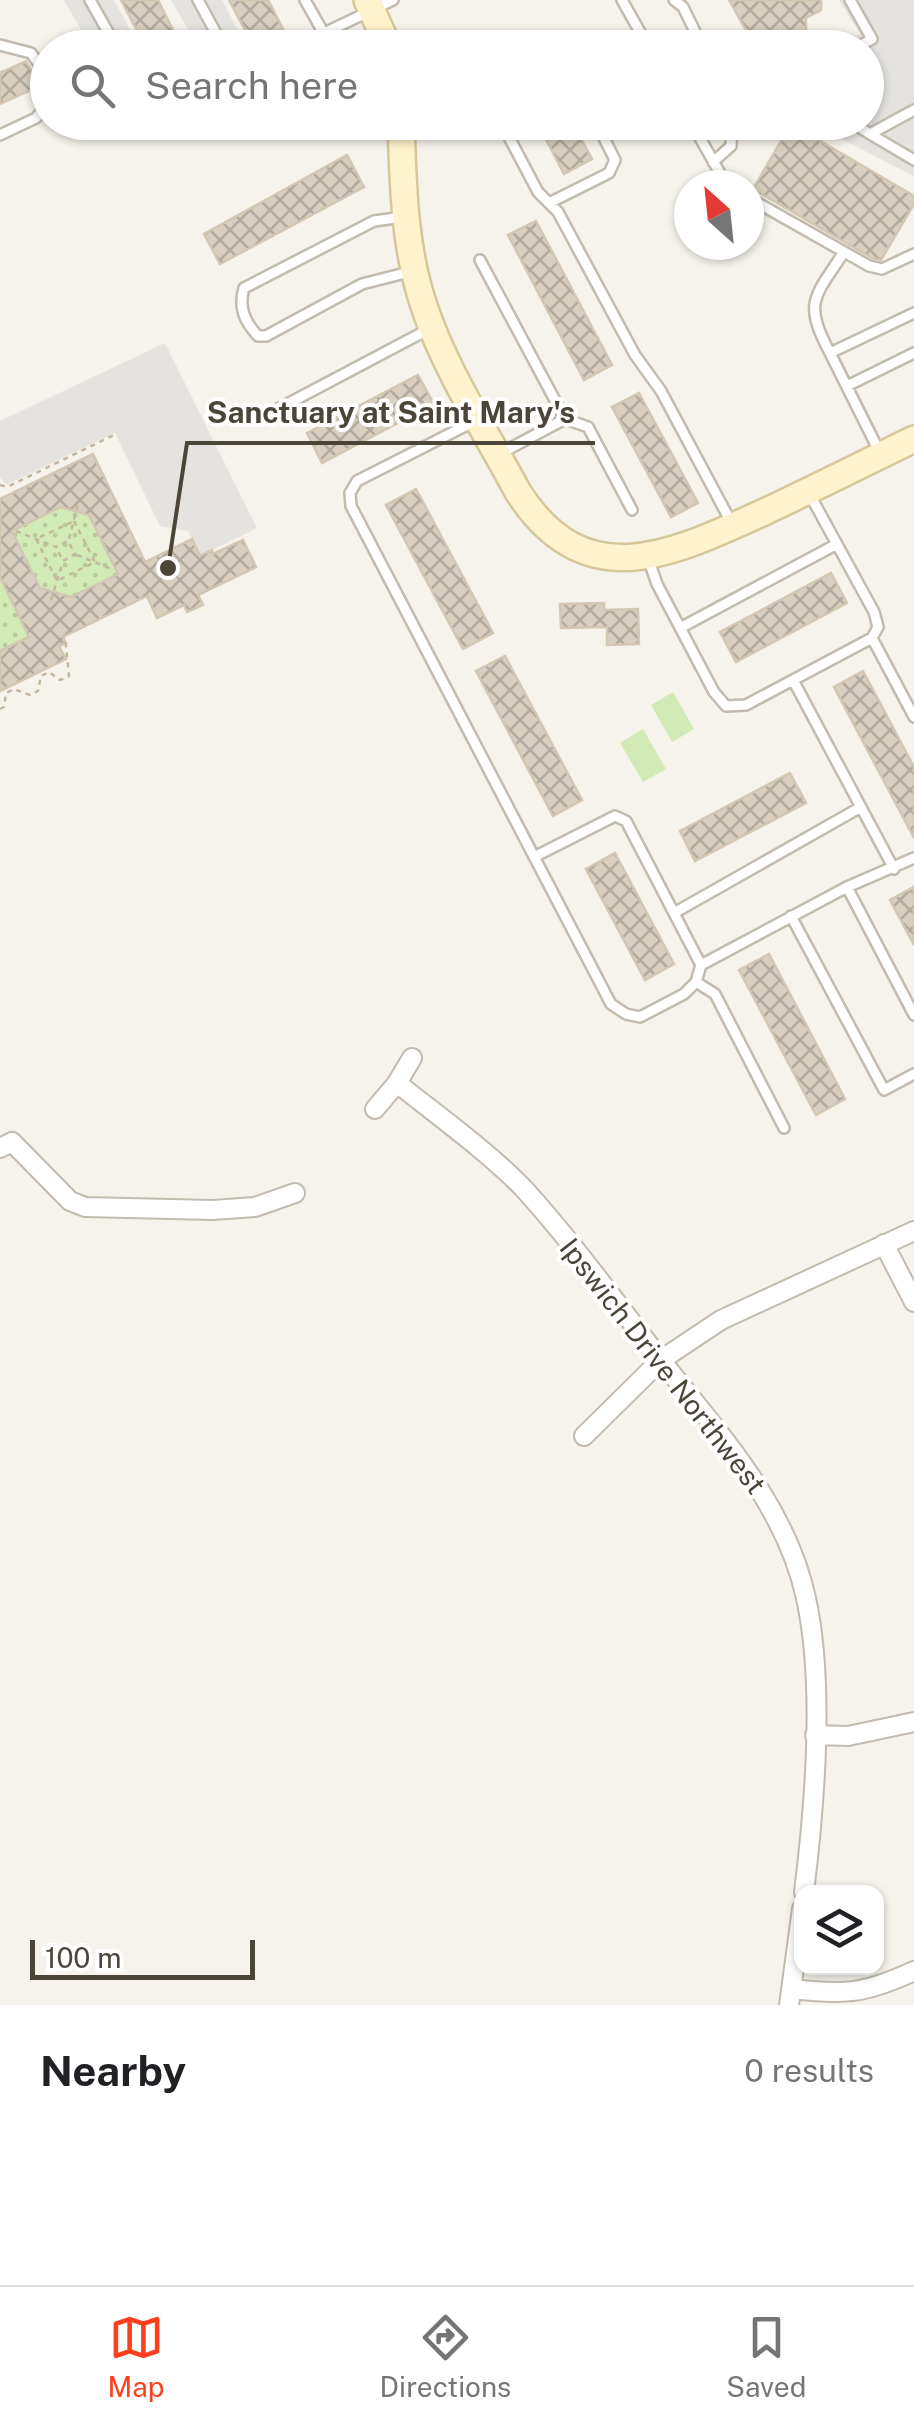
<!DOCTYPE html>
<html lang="en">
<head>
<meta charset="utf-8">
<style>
	body { margin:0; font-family:"Public Sans",sans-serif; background:#f2f2f2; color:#202124 }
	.controls { position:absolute; right:30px; bottom:30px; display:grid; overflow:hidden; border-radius:20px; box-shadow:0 2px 8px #0004 }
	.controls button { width:90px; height:90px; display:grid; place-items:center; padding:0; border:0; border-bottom:2px solid #e0e0e0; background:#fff; color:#202124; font:50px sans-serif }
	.compass { position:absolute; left:674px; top:170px; width:90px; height:90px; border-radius:50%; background:#fff; box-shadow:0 2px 8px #0004; rotate:333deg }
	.scale { position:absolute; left:30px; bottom:25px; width:225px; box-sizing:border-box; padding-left:10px; border:5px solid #4b4439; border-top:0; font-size:28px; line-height:35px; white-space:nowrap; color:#4b4439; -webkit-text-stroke:8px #fff; paint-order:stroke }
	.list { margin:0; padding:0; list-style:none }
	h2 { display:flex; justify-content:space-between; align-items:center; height:130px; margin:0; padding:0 40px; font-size:42px }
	h2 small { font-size:32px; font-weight:400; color:#757577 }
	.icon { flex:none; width:55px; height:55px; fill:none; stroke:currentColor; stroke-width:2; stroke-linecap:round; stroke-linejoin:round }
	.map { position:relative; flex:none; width:914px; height:2005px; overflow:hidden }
	.search { position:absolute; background:#fff; box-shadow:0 2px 8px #0004; left:30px; right:30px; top:30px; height:110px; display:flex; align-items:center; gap:25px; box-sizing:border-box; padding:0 35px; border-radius:55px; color:#757577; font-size:38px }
	.sheet { height:280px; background:#fff }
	nav { display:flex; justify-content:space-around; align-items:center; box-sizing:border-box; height:140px; border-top:2px solid #e0e0e0; background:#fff; font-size:28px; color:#757577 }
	nav a { display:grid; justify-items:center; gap:5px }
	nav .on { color:#fc3f1d }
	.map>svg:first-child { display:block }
</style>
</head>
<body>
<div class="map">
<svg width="914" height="2005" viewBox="0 0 914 2005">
	<defs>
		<pattern id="green-dots" width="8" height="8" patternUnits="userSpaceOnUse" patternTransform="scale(2.5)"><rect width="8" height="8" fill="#d2eab5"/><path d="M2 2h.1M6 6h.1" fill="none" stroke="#b6ca9c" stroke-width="1.8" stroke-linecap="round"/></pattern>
		<pattern id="building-cross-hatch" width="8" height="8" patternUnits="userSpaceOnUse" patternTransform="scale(2.5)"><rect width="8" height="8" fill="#d8cfc1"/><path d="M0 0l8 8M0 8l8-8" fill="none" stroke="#b1aa9e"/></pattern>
	</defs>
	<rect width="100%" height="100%" fill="#f6f3ec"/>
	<path fill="url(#green-dots)" d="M 73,500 L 83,503 L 118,574 L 56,605 L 46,600 L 12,530 Z
		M 0,577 L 29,637 L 0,651 Z"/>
	<path fill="#d2eab5" d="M 673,692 L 694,729 L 672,742 L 651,705 Z
		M 643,729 L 666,769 L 643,782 L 620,743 Z"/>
	<path fill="#e5e3e0" d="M 64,0 L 114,0 L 139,47 L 91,47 Z
		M 171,0 L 222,0 L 247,47 L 198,47 Z
		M 839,0 L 914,0 L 914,176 L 814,125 L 814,123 L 866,122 L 866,48 L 816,47 L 816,45 L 860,34 Z
		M 165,343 L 257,528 L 200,556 L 188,531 L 160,526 L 115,433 L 6,485 L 0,477 L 0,421 Z"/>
	<path fill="url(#building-cross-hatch)" stroke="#d3c7b4" stroke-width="2.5" fill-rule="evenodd" d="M 121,0 L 158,0 L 182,48 L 146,48 Z
		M 229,0 L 268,0 L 283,29 L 253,45 Z
		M 729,0 L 821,0 L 821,10 L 806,18 L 806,48 L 756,48 Z
		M 26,61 L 40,86 L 0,104 L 0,73 Z
		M 537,122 L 572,122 L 592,159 L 564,174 Z
		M 792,122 L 805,122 L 805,132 L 914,196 L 914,204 L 881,260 L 872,258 L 753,189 Z
		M 347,155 L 364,187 L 220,264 L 204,234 Z
		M 536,221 L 612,365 L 584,380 L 508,235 Z
		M 418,375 L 434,404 L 322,463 L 307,433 Z
		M 639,393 L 698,503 L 671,517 L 612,407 Z
		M 93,454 L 145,562 L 192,539 L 200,556 L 212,550 L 213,554 L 243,540 L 256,567 L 198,595 L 203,605 L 187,612 L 184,605 L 157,618 L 147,596 L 63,637 L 66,643 L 59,646 L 66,659 L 0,691 L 0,651 L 29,637 L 0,577 L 0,499 ZM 61,507 L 89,515 L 118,574 L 71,597 L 40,588 L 12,531 Z
		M 416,489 L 493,633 L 463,649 L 386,505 Z
		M 831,573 L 847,603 L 736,662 L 720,632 Z
		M 604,603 L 604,610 L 638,609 L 639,644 L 607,645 L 607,627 L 561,628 L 560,604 Z
		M 505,656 L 582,800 L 553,816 L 476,671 Z
		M 863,671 L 914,767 L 914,838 L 834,687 Z
		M 790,773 L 806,803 L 695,861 L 680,831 Z
		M 615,853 L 674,964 L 645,980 L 586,869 Z
		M 914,887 L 914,945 L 890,900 Z
		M 769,954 L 845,1099 L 816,1115 L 739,970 Z"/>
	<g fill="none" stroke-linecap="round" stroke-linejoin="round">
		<g stroke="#c2bbae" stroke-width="14">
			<path id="lane" d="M 90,0 L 117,48
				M 198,0 L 224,48
				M 305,0 L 323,32
				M 622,0 L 649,48
				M 674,0 L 683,7 L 703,48
				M 850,0 L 872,39 L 856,48
				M 552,39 L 556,48
				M 0,45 L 31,53 L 45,73 L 48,84
				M 293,48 L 393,0
				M 501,122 L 538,192 L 558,212 L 635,355 L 661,391 L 731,522
				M 691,122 L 721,175 L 733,185
				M 851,122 L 870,134 L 914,110
				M 870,134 L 914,160
				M 0,135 L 36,118 L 48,104
				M 713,162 L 731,146 L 732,122
				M 749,198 L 869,266 L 882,269 L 914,254
				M 549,203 L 609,173 L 615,160 L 596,122
				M 403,217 L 374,221 L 244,288 C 238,308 245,322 258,336 L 266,336 L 362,284 L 413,271
				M 480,260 L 565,419 L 501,453
				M 830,353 C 803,302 814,298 844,252
				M 847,386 L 914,353
				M 274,411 L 431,328
				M 565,419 L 588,427 L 632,510
				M 477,420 L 357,481 L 350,493 L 351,506 L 611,1004 L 626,1014 L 640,1017 L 684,994 L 696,982 L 701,965 L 626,821 L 615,816 L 534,857
				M 880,453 L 830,353 L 914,313
				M 648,558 L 657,584 L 714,692 L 726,706 L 746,705 L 872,638 L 878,627 L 874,612 L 810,495
				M 680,628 L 837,544
				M 872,638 L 914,717
				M 793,680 L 894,869
				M 847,887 L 914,1015
				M 674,913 L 861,807
				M 791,916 L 884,1090 L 914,1074
				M 701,965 L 847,887 L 914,858
				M 696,982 L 715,994 L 784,1128"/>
		</g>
		<g stroke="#c2bbae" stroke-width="22">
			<path id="street" d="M 397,1083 C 437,1115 491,1154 525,1190 C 572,1242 614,1300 657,1355 C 716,1431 785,1502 806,1598 C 825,1685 815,1804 804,1892
				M 375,1109 L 397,1083 L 412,1058
				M 0,1148 L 12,1142 L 70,1201 L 85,1207 L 213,1210 L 255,1207 L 295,1193
				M 884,1244 L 914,1302
				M 584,1436 L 661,1360 L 721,1320 L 914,1231
				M 815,1735 L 848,1736 L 914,1722
				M 791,1989 C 846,1995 864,1994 914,1971
				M 789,2005 L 802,1909"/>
		</g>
		<g stroke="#d6c79b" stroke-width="30">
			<path id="secondary" d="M 367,0 L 389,48
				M 401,122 C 403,184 404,247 424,306 C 445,370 486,432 518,492 C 585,597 672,554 762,513 C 813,489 863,464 914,439"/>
		</g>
		<path stroke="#c4b79f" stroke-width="2.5" stroke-dasharray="5 5" stroke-linecap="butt" d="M 0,485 L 7,487 L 116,434
			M 74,521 L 95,562 L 57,581 L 36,539 Z
			M 16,531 L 56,547 L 68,541 L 75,554 L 63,561 L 56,547
			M 69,539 L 78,504
			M 77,555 L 114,570
			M 51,600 L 63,562
			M 0,709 L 4,707 L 6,693 L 14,689 L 30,695 L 38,691 L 41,676 L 49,672 L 60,680 L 69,676 L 65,637"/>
		<use href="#lane" stroke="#fff" stroke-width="9"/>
		<use href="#street" stroke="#fff" stroke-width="18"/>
		<use href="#secondary" stroke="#fff3cd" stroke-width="25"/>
	</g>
	<g text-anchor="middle" stroke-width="8" stroke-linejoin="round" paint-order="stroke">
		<g font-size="28" fill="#4b4439" stroke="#fff">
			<text transform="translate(663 1366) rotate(52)" y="10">Ipswich Drive Northwest</text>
		</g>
	</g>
	<path fill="none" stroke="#4b4439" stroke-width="4" d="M168 568L187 443H595"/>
	<circle fill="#4b4439" stroke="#fff" stroke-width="4" cx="168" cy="568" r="10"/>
	<g font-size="30" text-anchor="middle" font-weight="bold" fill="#4b4439" stroke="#fff" stroke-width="8" stroke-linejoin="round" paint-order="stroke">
		<text x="391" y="423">Sanctuary at Saint Mary's</text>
	</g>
</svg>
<div class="controls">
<button><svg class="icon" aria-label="layers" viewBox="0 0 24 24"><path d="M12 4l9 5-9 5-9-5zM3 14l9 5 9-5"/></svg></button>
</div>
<svg class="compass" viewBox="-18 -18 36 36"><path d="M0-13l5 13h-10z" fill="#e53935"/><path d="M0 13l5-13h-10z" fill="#757577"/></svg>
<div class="scale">100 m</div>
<div class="search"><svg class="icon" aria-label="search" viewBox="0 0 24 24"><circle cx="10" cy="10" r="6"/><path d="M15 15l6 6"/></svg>Search here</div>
</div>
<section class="sheet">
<h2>Nearby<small>0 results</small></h2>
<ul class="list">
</ul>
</section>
<nav>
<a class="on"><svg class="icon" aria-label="map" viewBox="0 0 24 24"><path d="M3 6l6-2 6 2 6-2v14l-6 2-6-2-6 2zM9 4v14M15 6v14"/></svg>Map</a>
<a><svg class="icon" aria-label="directions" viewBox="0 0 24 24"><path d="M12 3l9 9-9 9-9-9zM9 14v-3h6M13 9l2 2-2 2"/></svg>Directions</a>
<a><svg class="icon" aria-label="saved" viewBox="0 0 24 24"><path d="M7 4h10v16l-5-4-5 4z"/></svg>Saved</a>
</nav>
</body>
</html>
